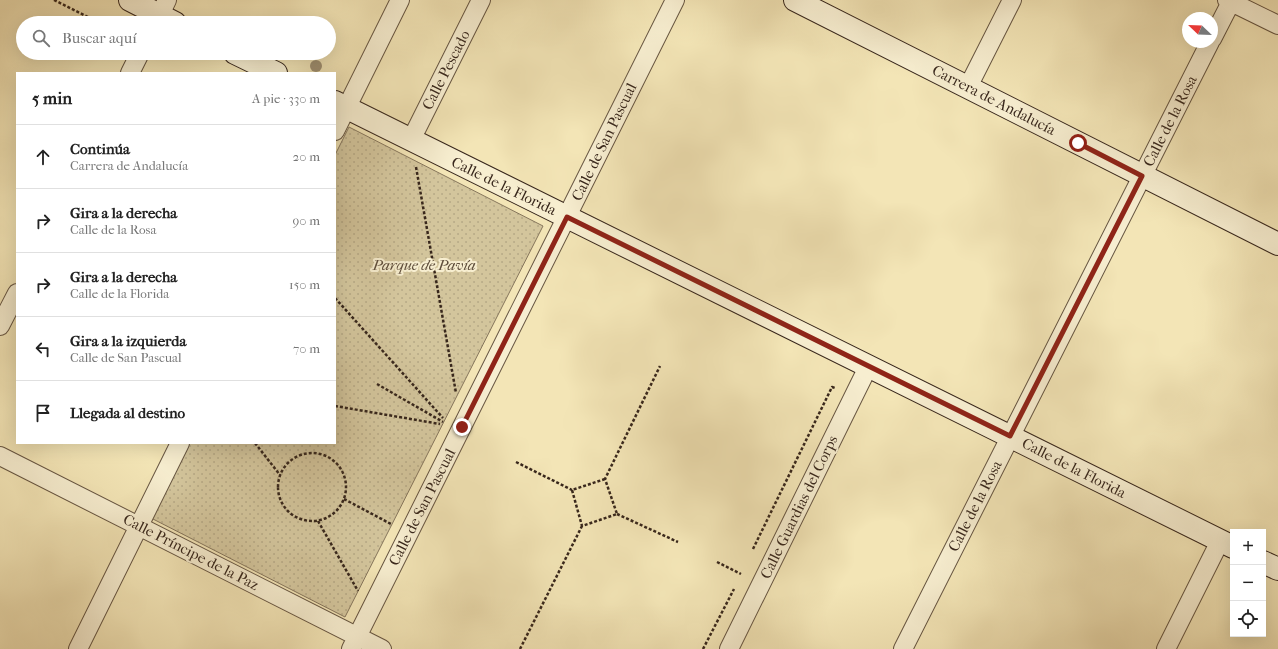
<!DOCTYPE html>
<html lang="es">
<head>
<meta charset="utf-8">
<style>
	body { margin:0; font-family:"IM FELL French Canon",serif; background:#f2f2f2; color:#222 }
	.controls { position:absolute; right:12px; bottom:12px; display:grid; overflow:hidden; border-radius:0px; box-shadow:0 4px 16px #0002 }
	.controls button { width:36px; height:36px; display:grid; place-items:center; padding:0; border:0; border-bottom:1px solid #e0e0e0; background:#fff; color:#222; font:20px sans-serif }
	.compass { position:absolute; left:1182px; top:12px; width:36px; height:36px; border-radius:50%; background:#fff; box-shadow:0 4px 16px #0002; rotate:293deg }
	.stop { position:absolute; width:12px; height:12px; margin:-9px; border:3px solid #8f2418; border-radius:50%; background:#fff }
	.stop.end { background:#8f2418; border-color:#fff; box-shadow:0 1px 4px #0008 }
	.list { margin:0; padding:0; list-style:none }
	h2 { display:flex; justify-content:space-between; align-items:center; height:52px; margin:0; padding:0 16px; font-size:17px }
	h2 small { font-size:13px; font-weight:400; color:#767676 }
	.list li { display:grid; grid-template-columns:26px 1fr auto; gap:12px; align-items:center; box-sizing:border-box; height:64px; padding:0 16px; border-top:1px solid #e0e0e0 }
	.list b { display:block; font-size:15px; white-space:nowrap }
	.list p { margin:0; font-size:13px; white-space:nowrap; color:#767676 }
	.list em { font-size:13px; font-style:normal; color:#767676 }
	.icon { flex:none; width:22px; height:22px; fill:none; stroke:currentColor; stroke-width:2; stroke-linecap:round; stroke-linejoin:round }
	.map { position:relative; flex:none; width:1278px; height:649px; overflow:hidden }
	.search { position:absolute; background:#fff; box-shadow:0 4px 16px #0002; left:16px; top:16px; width:320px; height:44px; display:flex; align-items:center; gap:10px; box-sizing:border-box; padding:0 14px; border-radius:22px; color:#767676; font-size:15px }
	.panel { position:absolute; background:#fff; box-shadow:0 4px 16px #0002; left:16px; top:72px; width:320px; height:372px; border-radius:0px }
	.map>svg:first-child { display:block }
</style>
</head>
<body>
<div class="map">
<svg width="1278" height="649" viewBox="0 0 1278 649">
	<defs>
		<pattern id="park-dots" width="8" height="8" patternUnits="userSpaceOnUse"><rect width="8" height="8" fill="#d3c59c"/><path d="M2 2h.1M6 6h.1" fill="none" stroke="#b6a986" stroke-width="1.8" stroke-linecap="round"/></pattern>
	</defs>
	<rect width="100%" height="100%" fill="#f3e5b6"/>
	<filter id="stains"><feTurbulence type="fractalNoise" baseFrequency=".005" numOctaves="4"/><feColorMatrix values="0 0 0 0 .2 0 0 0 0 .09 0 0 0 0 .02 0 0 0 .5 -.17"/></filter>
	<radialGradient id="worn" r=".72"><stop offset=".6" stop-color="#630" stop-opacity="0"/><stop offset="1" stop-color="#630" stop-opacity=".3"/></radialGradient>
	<path fill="url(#park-dots)" stroke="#86765c" d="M 349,127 L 543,226 L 345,617 L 151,518 L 189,443 L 335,443 L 335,155 Z"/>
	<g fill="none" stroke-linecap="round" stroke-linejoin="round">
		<g stroke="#675642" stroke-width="20">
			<path id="minor" d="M 1227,0 L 1278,25
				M 156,23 L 167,0
				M 1212,39 L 1232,0
				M 130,73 L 140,53
				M 968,87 L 1012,0
				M 335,131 L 400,0
				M 411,140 L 481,0
				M 0,326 L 17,293
				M 0,456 L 382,649
				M 78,649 L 180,443
				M 351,649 L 675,0
				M 729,649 L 869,365
				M 903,649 L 1210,42
				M 1166,649 L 1220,541"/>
		</g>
		<g stroke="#38271c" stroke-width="24">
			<path id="secondary" d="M 130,0 L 175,23
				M 795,0 L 1278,244
				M 235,53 L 276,73
				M 335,102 L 1233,547
				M 1263,562 L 1278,569"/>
		</g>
		<path stroke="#38271c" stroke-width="2.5" stroke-dasharray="3 2" stroke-linecap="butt" d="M 54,0 L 100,23
			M 416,167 L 456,393
			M 335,298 L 443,418
			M 377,384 L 443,422
			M 335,406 L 440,424
			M 255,443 L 280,475
			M278 487a34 34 0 1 1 68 0a34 34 0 1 1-68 0Z
			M 516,462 L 572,490
			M 605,479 L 572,490 L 582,526 L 617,514 L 605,479 L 660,366
			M 344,499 L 391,524
			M 617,514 L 678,542
			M 318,521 L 358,591
			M 753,549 L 832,387 L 835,388
			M 717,562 L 741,574
			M 520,649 L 582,526
			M 703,649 L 734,589"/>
		<use href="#minor" stroke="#f7eed0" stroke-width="18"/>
		<use href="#secondary" stroke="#f7eed0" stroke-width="22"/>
	</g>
	<circle fill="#a29273" cx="316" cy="66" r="6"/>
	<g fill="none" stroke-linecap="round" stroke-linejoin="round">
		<path stroke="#8f2418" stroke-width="5" d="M 462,427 L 567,217 L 1010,436 L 1142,176 L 1078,143"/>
	</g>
	<g text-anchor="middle" stroke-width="4" stroke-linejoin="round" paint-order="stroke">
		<g font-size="15" fill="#38271c" stroke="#f7eed0">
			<text transform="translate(446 70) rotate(-63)" y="5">Calle Pescado</text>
			<text transform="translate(994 100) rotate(27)" y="5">Carrera de Andalucía</text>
			<text transform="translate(1170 121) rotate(-63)" y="5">Calle de la Rosa</text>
			<text transform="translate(604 142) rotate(-64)" y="5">Calle de San Pascual</text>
			<text transform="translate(504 186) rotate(26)" y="5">Calle de la Florida</text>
			<text transform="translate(1074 468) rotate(27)" y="5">Calle de la Florida</text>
			<text transform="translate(975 506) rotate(-63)" y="5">Calle de la Rosa</text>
			<text transform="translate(422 507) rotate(-63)" y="5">Calle de San Pascual</text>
			<text transform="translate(799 507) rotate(-64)" y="5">Calle Guardias del Corps</text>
			<text transform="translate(191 552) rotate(27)" y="5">Calle Príncipe de la Paz</text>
		</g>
		<g font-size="15" font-style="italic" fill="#5f4e3c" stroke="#f7eed0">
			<text x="424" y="270">Parque de Pavía</text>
		</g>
	</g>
	<rect width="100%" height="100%" filter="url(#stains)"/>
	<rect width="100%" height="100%" fill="url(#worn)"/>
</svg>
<div class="controls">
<button>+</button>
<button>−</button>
<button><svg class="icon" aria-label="locate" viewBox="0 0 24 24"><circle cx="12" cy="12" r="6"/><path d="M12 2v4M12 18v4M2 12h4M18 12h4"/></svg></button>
</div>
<svg class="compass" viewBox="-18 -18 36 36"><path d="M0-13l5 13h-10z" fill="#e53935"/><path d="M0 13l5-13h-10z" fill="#767676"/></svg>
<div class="stop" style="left:1078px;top:143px"></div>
<div class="stop end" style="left:462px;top:427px"></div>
<div class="search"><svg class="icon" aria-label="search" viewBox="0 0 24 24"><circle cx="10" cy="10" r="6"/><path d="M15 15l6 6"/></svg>Buscar aquí</div>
<section class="panel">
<h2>5 min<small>A pie · 330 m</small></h2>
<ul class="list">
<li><svg class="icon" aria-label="ahead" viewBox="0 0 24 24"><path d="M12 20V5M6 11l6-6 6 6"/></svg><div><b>Continúa</b><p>Carrera de Andalucía</p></div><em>20 m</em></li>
<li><svg class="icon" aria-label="right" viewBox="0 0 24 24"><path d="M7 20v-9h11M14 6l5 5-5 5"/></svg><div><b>Gira a la derecha</b><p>Calle de la Rosa</p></div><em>90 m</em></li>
<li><svg class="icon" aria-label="right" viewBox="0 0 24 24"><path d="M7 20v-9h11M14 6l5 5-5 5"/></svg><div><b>Gira a la derecha</b><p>Calle de la Florida</p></div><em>150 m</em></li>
<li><svg class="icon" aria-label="left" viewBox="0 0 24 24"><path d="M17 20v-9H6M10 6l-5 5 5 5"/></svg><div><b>Gira a la izquierda</b><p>Calle de San Pascual</p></div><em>70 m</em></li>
<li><svg class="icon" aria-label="arrive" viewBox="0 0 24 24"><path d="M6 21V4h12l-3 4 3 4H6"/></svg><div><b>Llegada al destino</b></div></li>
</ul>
</section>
</div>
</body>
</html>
